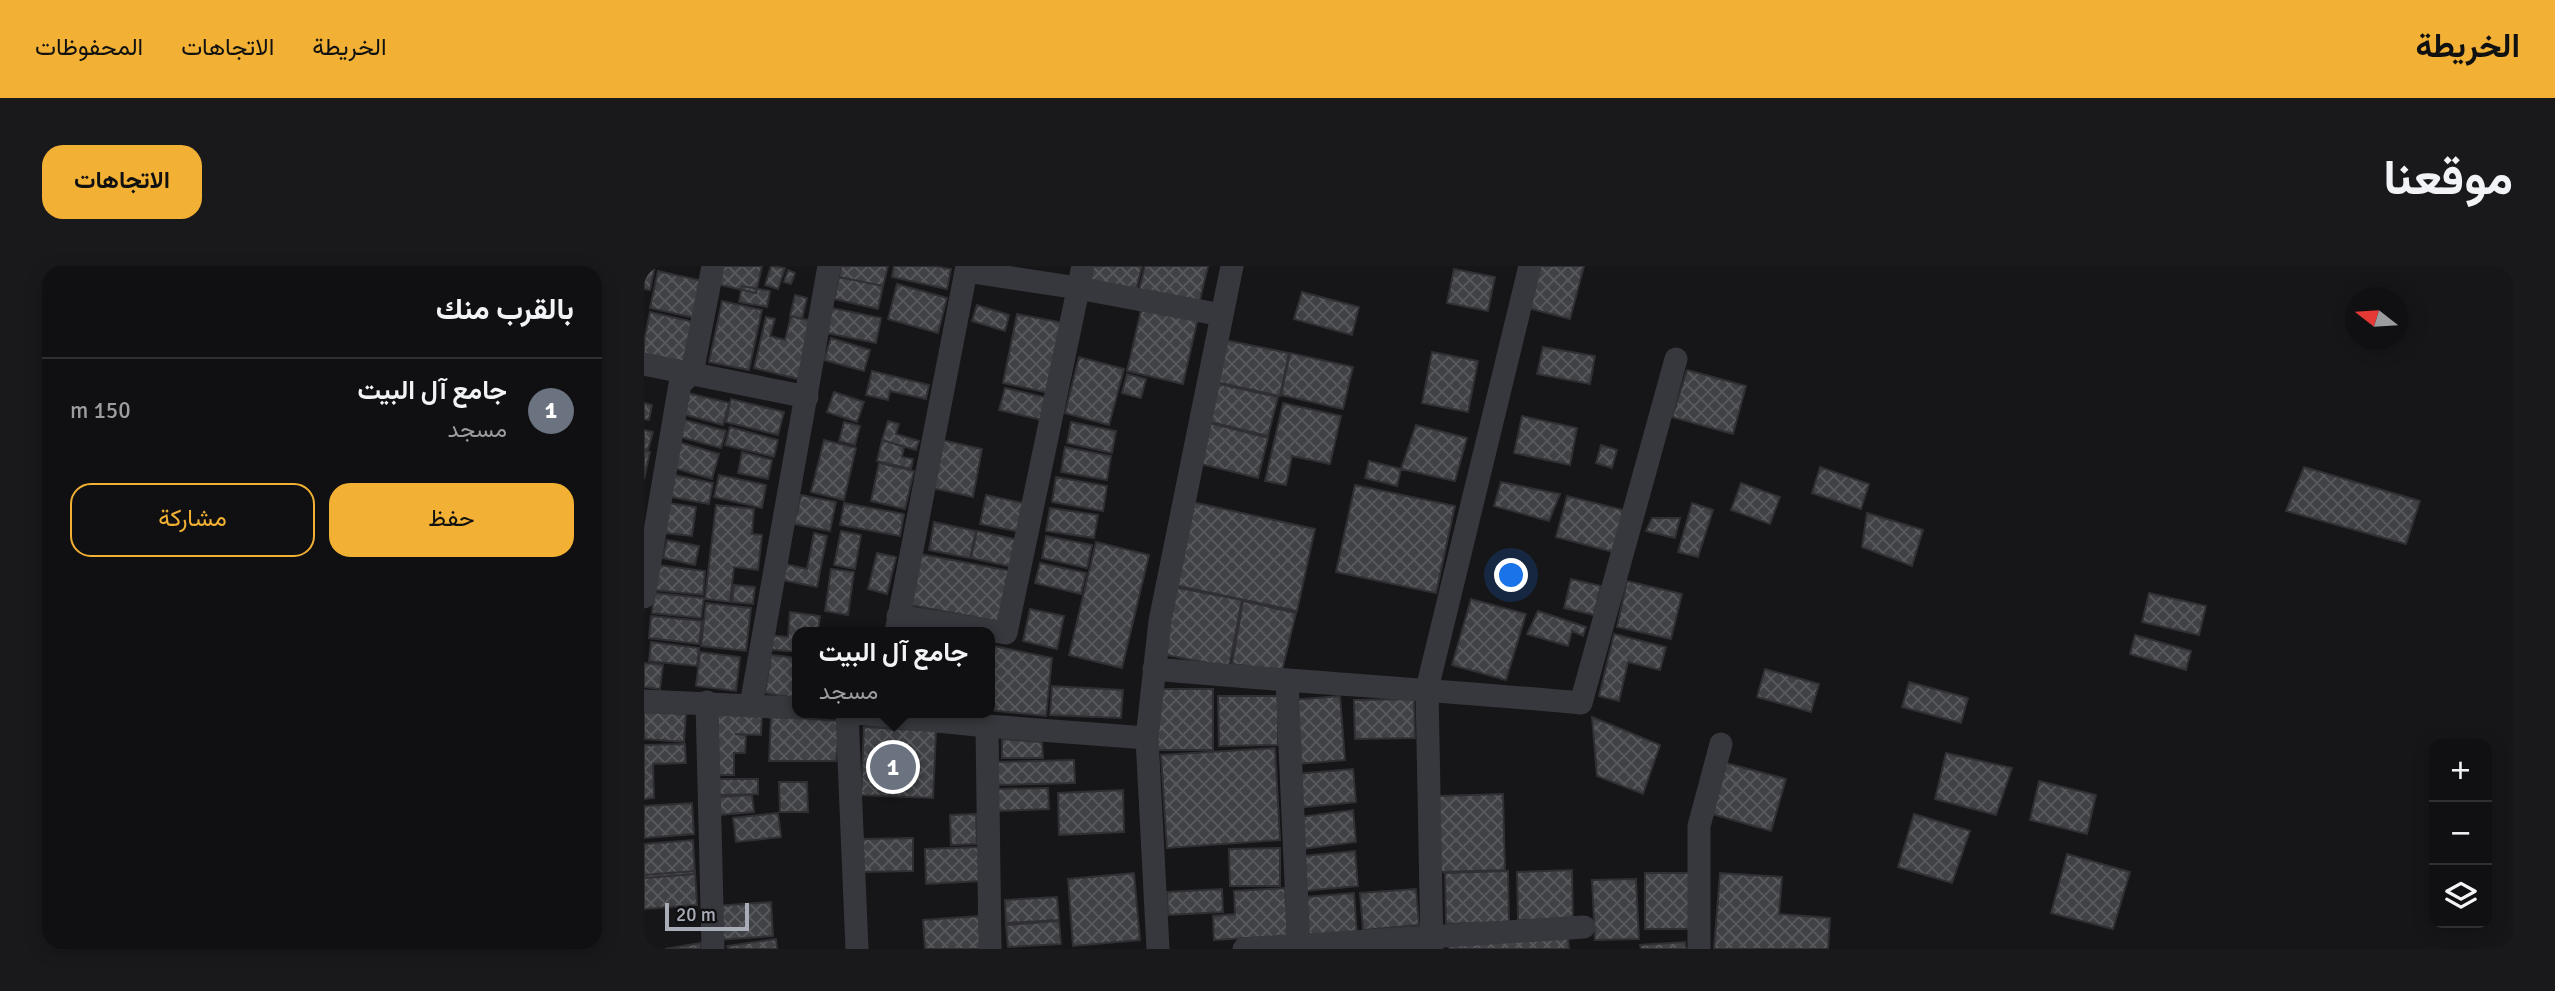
<!DOCTYPE html>
<html lang="ar">
<head>
<meta charset="utf-8">
<style>
	body { margin:0; font-family:Signika,Vazirmatn,sans-serif; background:#19191b; color:#f1f3f6; direction:rtl }
	.controls { position:absolute; right:21px; bottom:21px; display:grid; overflow:hidden; border-radius:14px; box-shadow:0 4px 18px #0003 }
	.controls button { width:63px; height:63px; display:grid; place-items:center; padding:0; border:0; border-bottom:2px solid #303032; background:#101012; color:#f1f3f6; font:35px sans-serif }
	.compass { position:absolute; left:1701px; top:21px; width:63px; height:63px; border-radius:50%; background:#101012; box-shadow:0 4px 18px #0003; rotate:287deg }
	.scale { position:absolute; left:21px; bottom:18px; width:84px; box-sizing:border-box; padding-left:7px; border:4px solid #a8adb8; border-top:0; font-size:19px; line-height:24px; white-space:nowrap; color:#a8adb8; -webkit-text-stroke:5px #111113; paint-order:stroke }
	.you { position:absolute; left:868px; top:310px; width:24px; height:24px; margin:-18px; border:5px solid #fff; border-radius:50%; background:#1a73e8; box-shadow:0 0 0 10px #1a73e833 }
	.badge { display:grid; place-items:center; width:46px; height:46px; border-radius:50%; background:#f2b134; color:#fff; font-size:23px; font-weight:700 }
	.pin { position:absolute; translate:-50% -50%; border:4px solid #fff; box-shadow:0 2px 7px #0006 }
	.popup { position:absolute; left:148px; top:361px; width:203px; height:91px; box-sizing:border-box; display:grid; place-content:center; border-radius:14px; background:#101012; filter:drop-shadow(0 2px 5px #0005); font-size:23px; white-space:nowrap; color:#9c9d9f }
	.popup b { font-size:26px; color:#f1f3f6 }
	.popup::after { content:''; position:absolute; left:50%; top:100%; margin-left:-14px; border:14px solid transparent; border-top-color:#101012 }
	.list { margin:0; padding:0; list-style:none }
	h2 { display:flex; justify-content:space-between; align-items:center; height:91px; margin:0; padding:0 28px; font-size:30px }
	h2 small { font-size:23px; font-weight:400; color:#9c9d9f }
	.list li { display:grid; grid-template-columns:46px 1fr auto; gap:21px; align-items:center; box-sizing:border-box; height:105px; padding:0 28px; border-top:2px solid #303032 }
	.list b { display:block; font-size:26px; white-space:nowrap }
	.list p { margin:0; font-size:23px; white-space:nowrap; color:#9c9d9f }
	.list em { font-size:23px; font-style:normal; color:#9c9d9f }
	.actions { display:flex; gap:14px; padding:21px 28px }
	.actions a { flex:1; padding:16px 0; border:2px solid #f2b134; border-radius:21px; text-align:center; font-size:24px; color:#f2b134 }
	.actions .main { background:#f2b134; color:#111 }
	.icon { flex:none; width:38px; height:38px; fill:none; stroke:currentColor; stroke-width:2; stroke-linecap:round; stroke-linejoin:round }
	.map { position:relative; flex:none; width:1869px; height:683px; overflow:hidden; direction:ltr; border-radius:21px }
	header { display:flex; align-items:center; gap:42px; box-sizing:border-box; height:98px; padding:0 35px; background:#f2b134; color:#111 }
	header strong { font-size:33px }
	nav { display:flex; gap:38px; margin-inline-start:auto; font-size:24px }
	.intro { display:flex; align-items:center; justify-content:space-between; box-sizing:border-box; height:168px; padding:0 42px }
	h1 { margin:0; font-size:49px }
	.button { padding:18px 32px; border-radius:21px; background:#f2b134; color:#111; font-size:24px; font-weight:700 }
	main { display:flex; gap:42px; padding:0 42px }
	aside { flex:1; background:#101012; border-radius:21px; box-shadow:0 4px 18px #0003 }
	.map>svg:first-child { display:block }
</style>
</head>
<body>
<header>
<strong>الخريطة</strong>
<nav><a>الخريطة</a><a>الاتجاهات</a><a>المحفوظات</a></nav>
</header>
<div class="intro"><h1>موقعنا</h1><a class="button">الاتجاهات</a></div>
<main>
<div class="map">
<svg width="1869" height="683" viewBox="0 0 1869 683">
	<defs>
		<pattern id="building-cross-hatch" width="8" height="8" patternUnits="userSpaceOnUse" patternTransform="scale(1.75)"><rect width="8" height="8" fill="#404145"/><path d="M0 0l8 8M0 8l8-8" fill="none" stroke="#595a5e"/></pattern>
	</defs>
	<rect width="100%" height="100%" fill="#161618"/>
	<path fill="url(#building-cross-hatch)" stroke="#303034" stroke-width="2" d="M 0,0 L 11,0 L 6,24 L 0,23 Z
		M 75,0 L 118,0 L 112,27 L 72,18 Z
		M 127,0 L 141,2 L 134,23 L 121,19 Z
		M 197,0 L 244,0 L 239,20 L 195,11 Z
		M 250,0 L 290,0 L 307,3 L 303,23 L 248,11 Z
		M 448,0 L 498,0 L 491,28 L 444,17 Z
		M 501,0 L 564,0 L 555,38 L 495,24 Z
		M 895,0 L 940,0 L 926,53 L 884,42 Z
		M 810,3 L 851,11 L 844,45 L 803,37 Z
		M 144,4 L 151,7 L 147,18 L 140,16 Z
		M 14,5 L 59,15 L 51,52 L 6,42 Z
		M 195,11 L 239,20 L 234,43 L 190,33 Z
		M 253,18 L 303,32 L 294,67 L 244,53 Z
		M 98,20 L 126,25 L 123,41 L 95,36 Z
		M 658,26 L 715,41 L 708,69 L 650,53 Z
		M 151,29 L 163,32 L 158,53 L 146,50 Z
		M 78,35 L 118,44 L 105,104 L 65,96 Z
		M 333,39 L 365,49 L 361,65 L 328,55 Z
		M 498,40 L 554,52 L 539,118 L 483,105 Z
		M 188,42 L 237,52 L 232,77 L 183,67 Z
		M 6,46 L 50,56 L 41,97 L 0,88 L 0,75 Z
		M 373,48 L 420,57 L 405,127 L 359,117 Z
		M 147,50 L 169,55 L 154,113 L 110,102 L 122,51 L 131,53 L 126,70 L 141,74 Z
		M 187,72 L 226,84 L 220,105 L 180,94 Z
		M 581,74 L 645,87 L 636,130 L 572,116 Z
		M 899,81 L 951,90 L 946,118 L 893,108 Z
		M 788,86 L 834,95 L 824,146 L 778,137 Z
		M 646,87 L 709,101 L 699,143 L 637,129 Z
		M 435,91 L 480,103 L 465,159 L 421,147 Z
		M 1043,104 L 1102,120 L 1089,168 L 1028,151 Z
		M 228,105 L 285,119 L 282,133 L 246,125 L 244,134 L 222,129 Z
		M 483,108 L 502,113 L 497,132 L 478,127 Z
		M 570,117 L 634,131 L 624,170 L 563,155 Z
		M 361,122 L 404,132 L 398,154 L 355,144 Z
		M 40,126 L 85,137 L 79,159 L 35,147 Z
		M 190,126 L 220,136 L 213,156 L 183,146 Z
		M 87,133 L 140,146 L 134,169 L 82,156 Z
		M 0,137 L 8,139 L 5,154 L 0,153 Z
		M 639,137 L 697,150 L 686,198 L 648,190 L 642,219 L 621,215 Z
		M 878,150 L 933,162 L 926,199 L 870,187 Z
		M 37,153 L 82,165 L 77,182 L 33,170 Z
		M 244,155 L 255,158 L 252,168 L 275,175 L 272,184 L 238,174 Z
		M 200,156 L 216,160 L 211,179 L 195,175 Z
		M 427,156 L 472,165 L 468,187 L 423,177 Z
		M 562,156 L 624,172 L 614,212 L 553,197 Z
		M 772,159 L 823,172 L 811,215 L 757,203 Z
		M 86,161 L 134,174 L 130,191 L 81,179 Z
		M 0,164 L 9,166 L 4,184 L 0,183 Z
		M 180,174 L 212,182 L 200,234 L 167,226 Z
		M 238,174 L 260,181 L 258,191 L 269,193 L 267,203 L 233,195 Z
		M 298,174 L 338,183 L 329,231 L 288,222 Z
		M 34,176 L 75,188 L 68,213 L 27,201 Z
		M 957,179 L 973,184 L 968,202 L 952,197 Z
		M 421,181 L 467,190 L 463,214 L 417,206 Z
		M 0,185 L 6,186 L 0,213 Z
		M 98,186 L 128,194 L 124,213 L 94,207 Z
		M 725,195 L 757,203 L 753,220 L 721,212 Z
		M 235,197 L 270,205 L 261,243 L 227,235 Z
		M 1176,201 L 1225,218 L 1217,243 L 1168,227 Z
		M 1660,201 L 1776,235 L 1762,278 L 1642,245 Z
		M 26,208 L 69,217 L 65,238 L 22,230 Z
		M 75,209 L 122,219 L 118,242 L 70,231 Z
		M 412,211 L 463,220 L 459,245 L 408,236 Z
		M 857,216 L 916,228 L 905,255 L 850,240 Z
		M 1097,217 L 1136,231 L 1126,258 L 1087,244 Z
		M 711,219 L 811,240 L 792,327 L 692,306 Z
		M 157,229 L 192,236 L 186,265 L 150,258 Z
		M 342,229 L 383,238 L 377,266 L 336,258 Z
		M 923,230 L 979,244 L 969,286 L 912,271 Z
		M 548,236 L 671,263 L 653,345 L 530,319 Z
		M 24,237 L 52,241 L 48,270 L 21,267 Z
		M 200,237 L 260,248 L 256,270 L 196,259 Z
		M 1048,237 L 1069,244 L 1054,291 L 1034,286 Z
		M 72,239 L 110,243 L 108,268 L 118,269 L 114,304 L 90,301 L 86,336 L 61,333 Z
		M 406,242 L 454,249 L 450,272 L 402,265 Z
		M 1223,247 L 1279,264 L 1268,300 L 1218,281 Z
		M 1008,252 L 1036,252 L 1031,272 L 1002,265 Z
		M 290,256 L 332,265 L 326,292 L 285,284 Z
		M 197,265 L 217,269 L 211,303 L 190,299 Z
		M 333,265 L 375,274 L 369,301 L 327,292 Z
		M 170,267 L 183,270 L 173,321 L 138,314 L 141,298 L 163,303 Z
		M 402,270 L 448,279 L 443,302 L 398,292 Z
		M 23,274 L 55,280 L 51,299 L 19,292 Z
		M 452,276 L 505,289 L 478,402 L 425,389 Z
		M 233,287 L 252,291 L 243,328 L 224,323 Z
		M 276,288 L 367,305 L 357,356 L 266,339 Z
		M 396,297 L 442,307 L 437,328 L 391,317 Z
		M 14,299 L 61,305 L 59,329 L 11,324 Z
		M 187,303 L 210,306 L 204,349 L 181,345 Z
		M 927,313 L 957,320 L 950,349 L 920,342 Z
		M 983,315 L 1038,328 L 1027,373 L 973,361 Z
		M 90,319 L 111,321 L 109,338 L 88,336 Z
		M 530,321 L 598,334 L 585,401 L 517,388 Z
		M 10,327 L 60,332 L 57,352 L 8,347 Z
		M 1505,327 L 1562,340 L 1555,369 L 1498,356 Z
		M 827,333 L 882,348 L 862,414 L 808,399 Z
		M 599,335 L 652,347 L 638,405 L 588,398 Z
		M 62,337 L 107,342 L 102,385 L 57,380 Z
		M 386,343 L 420,350 L 413,383 L 379,375 Z
		M 894,345 L 942,361 L 939,370 L 928,365 L 924,380 L 883,368 Z
		M 146,346 L 176,350 L 174,366 L 153,366 L 153,386 L 122,383 L 124,369 L 144,371 Z
		M 7,350 L 58,355 L 55,378 L 5,372 Z
		M 970,368 L 1022,381 L 1016,404 L 984,396 L 975,435 L 955,430 Z
		M 1491,369 L 1547,385 L 1542,404 L 1486,388 Z
		M 7,376 L 55,382 L 53,400 L 5,395 Z
		M 345,379 L 408,392 L 402,450 L 345,444 Z
		M 56,386 L 96,391 L 92,425 L 52,420 Z
		M 127,389 L 153,392 L 153,432 L 121,427 Z
		M 0,397 L 19,399 L 16,423 L 0,421 Z
		M 1121,403 L 1175,418 L 1167,446 L 1113,431 Z
		M 1265,416 L 1324,432 L 1317,457 L 1258,441 Z
		M 408,420 L 479,424 L 477,452 L 406,449 Z
		M 514,423 L 569,423 L 569,484 L 513,484 Z
		M 574,430 L 634,430 L 634,479 L 575,480 Z
		M 696,430 L 701,494 L 654,498 L 648,434 Z
		M 770,433 L 771,472 L 711,473 L 710,434 Z
		M 0,446 L 42,448 L 40,476 L 0,473 Z
		M 73,446 L 118,448 L 117,469 L 91,468 L 102,469 L 101,487 L 90,487 L 90,509 L 71,509 Z
		M 127,450 L 196,455 L 192,495 L 125,495 Z
		M 948,451 L 1016,479 L 999,528 L 953,510 Z
		M 220,461 L 292,465 L 289,532 L 217,529 Z
		M 358,473 L 398,476 L 399,492 L 358,492 Z
		M 41,478 L 42,497 L 9,498 L 10,532 L 0,533 L 0,479 Z
		M 631,482 L 636,574 L 523,582 L 517,489 Z
		M 1302,487 L 1368,502 L 1352,549 L 1291,533 Z
		M 430,494 L 431,517 L 354,519 L 353,496 Z
		M 1082,497 L 1142,513 L 1127,565 L 1068,548 Z
		M 709,503 L 712,536 L 653,542 L 651,508 Z
		M 73,513 L 114,513 L 114,528 L 73,529 Z
		M 1395,515 L 1452,529 L 1443,568 L 1386,554 Z
		M 135,516 L 163,516 L 164,546 L 136,546 Z
		M 404,522 L 405,543 L 353,545 L 353,523 Z
		M 479,524 L 480,566 L 415,569 L 414,527 Z
		M 859,528 L 861,604 L 796,606 L 794,530 Z
		M 108,529 L 110,546 L 75,549 L 74,531 Z
		M 48,537 L 50,568 L 0,572 L 0,540 Z
		M 709,544 L 712,576 L 659,583 L 655,551 Z
		M 134,547 L 137,571 L 92,576 L 89,552 Z
		M 332,548 L 333,578 L 307,579 L 306,549 Z
		M 1270,548 L 1326,565 L 1308,617 L 1254,601 Z
		M 269,572 L 269,605 L 219,606 L 219,573 Z
		M 49,574 L 51,608 L 0,612 L 0,578 Z
		M 335,581 L 337,615 L 282,618 L 281,583 Z
		M 636,582 L 636,620 L 586,620 L 585,583 Z
		M 711,585 L 714,620 L 661,625 L 659,590 Z
		M 1423,588 L 1486,606 L 1469,663 L 1407,647 Z
		M 928,604 L 929,653 L 874,654 L 873,606 Z
		M 51,605 L 53,639 L 0,643 L 0,609 Z
		M 864,605 L 865,656 L 802,658 L 801,607 Z
		M 490,607 L 496,674 L 429,680 L 424,613 Z
		M 1001,607 L 1046,607 L 1046,663 L 1001,663 Z
		M 1076,607 L 1138,611 L 1135,648 L 1186,652 L 1184,683 L 1070,683 Z
		M 992,613 L 995,673 L 951,674 L 948,614 Z
		M 641,622 L 644,670 L 570,674 L 569,650 L 591,648 L 590,625 Z
		M 578,623 L 579,646 L 524,649 L 523,626 Z
		M 772,623 L 775,659 L 719,664 L 716,627 Z
		M 710,627 L 713,668 L 664,672 L 661,631 Z
		M 413,631 L 415,654 L 362,657 L 361,634 Z
		M 127,636 L 129,670 L 73,674 L 71,640 Z
		M 335,650 L 337,683 L 281,683 L 279,654 Z
		M 415,655 L 417,678 L 364,681 L 362,659 Z
		M 924,671 L 925,683 L 805,683 L 805,677 Z
		M 132,673 L 133,683 L 84,683 L 83,680 Z
		M 1041,676 L 1042,683 L 997,683 L 996,679 Z
		M 57,677 L 57,683 L 21,683 Z"/>
	<g fill="none" stroke-linecap="round" stroke-linejoin="round">
		<path stroke="#37383d" stroke-width="23" d="M 322,5 L 434,22 L 578,49
			M 0,98 L 163,131
			M 0,331 L 36,118 L 48,107 L 69,0
			M 254,350 L 362,367 L 439,0
			M 252,366 L 323,0
			M 510,403 C 653,416 795,424 937,437 L 1032,93
			M 643,415 L 655,683
			M 0,435 L 153,442
			M 63,436 L 69,683
			M 107,439 L 185,0
			M 203,447 L 213,683
			M 212,447 L 343,460 L 503,472
			M 343,460 L 346,683
			M 514,683 L 503,472 L 516,355 L 588,0
			M 600,683 L 940,661
			M 788,683 L 783,423 L 886,0
			M 1055,683 L 1055,560 L 1077,478"/>
	</g>
</svg>
<div class="controls">
<button>+</button>
<button>−</button>
<button><svg class="icon" aria-label="layers" viewBox="0 0 24 24"><path d="M12 4l9 5-9 5-9-5zM3 14l9 5 9-5"/></svg></button>
</div>
<svg class="compass" viewBox="-18 -18 36 36"><path d="M0-13l5 13h-10z" fill="#e53935"/><path d="M0 13l5-13h-10z" fill="#9c9d9f"/></svg>
<div class="scale">20 m</div>
<div class="you"></div>
<div class="pin badge" style="left:249px;top:501px;background:#6b7280">1</div>
<div class="popup"><b>جامع آل البيت</b>مسجد</div>
</div>
<aside>
<h2>بالقرب منك<small></small></h2>
<ul class="list">
<li><span class="badge" style="background:#6b7280">1</span><div><b>جامع آل البيت</b><p>مسجد</p></div><em>150 m</em></li>
</ul>
<div class="actions"><a class="main">حفظ</a><a>مشاركة</a></div>
</aside>
</main>
</body>
</html>
